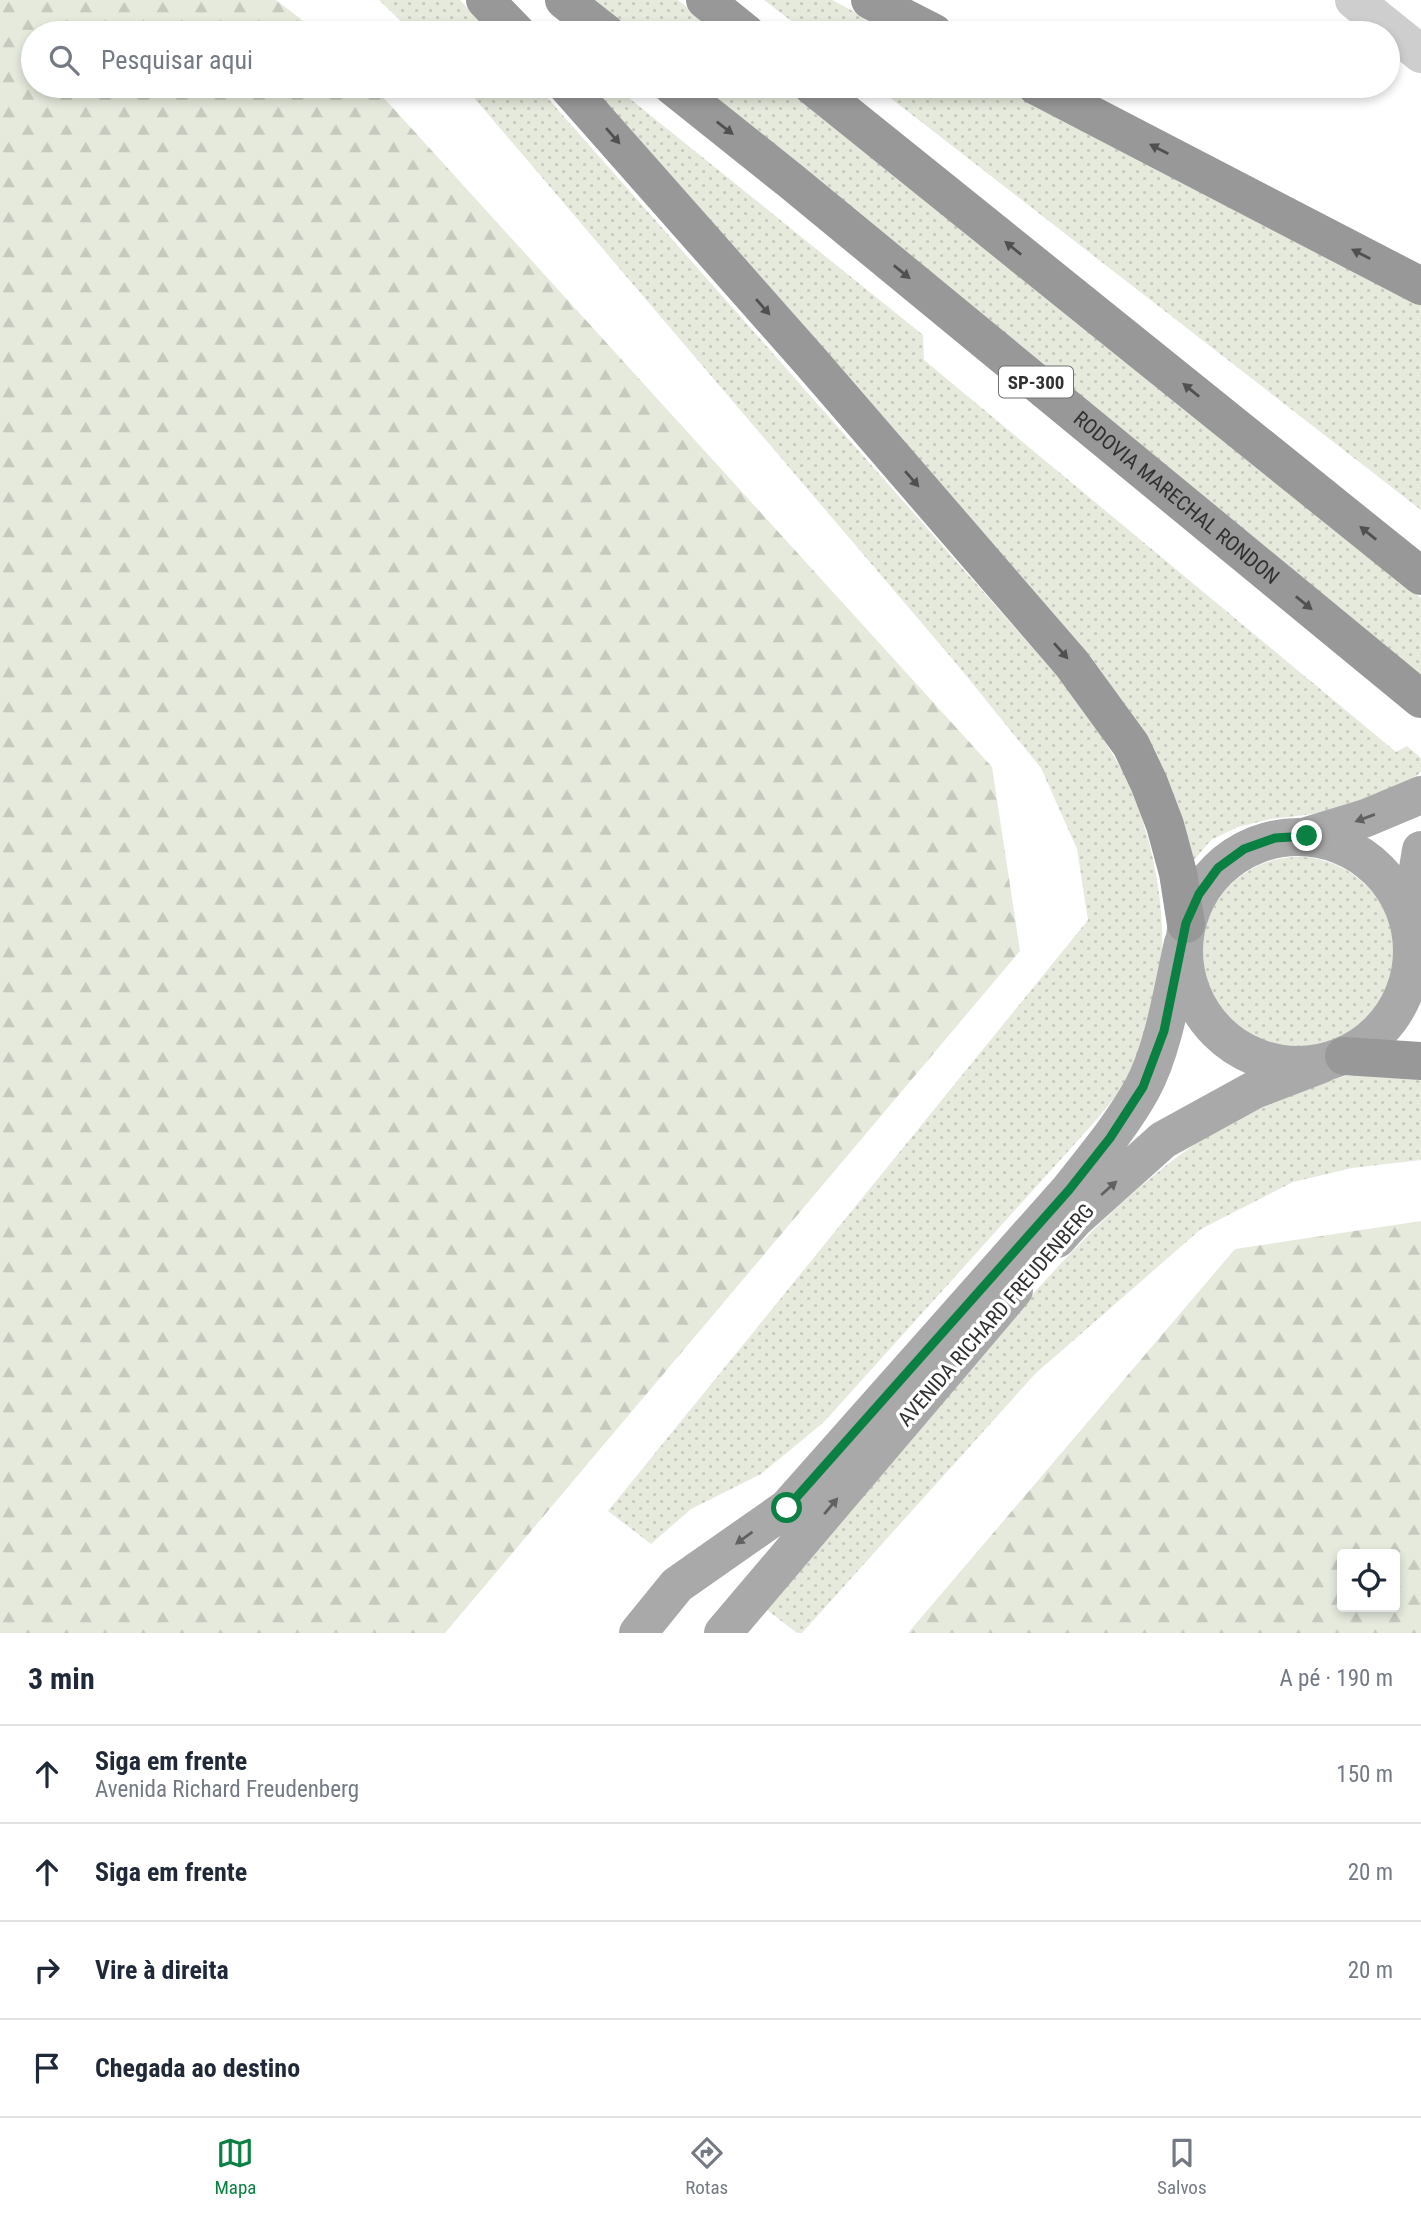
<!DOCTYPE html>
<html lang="pt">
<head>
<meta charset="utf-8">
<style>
	body { margin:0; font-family:"Roboto Condensed",sans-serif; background:#f6f6f7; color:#1f2937 }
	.controls { position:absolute; right:21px; bottom:21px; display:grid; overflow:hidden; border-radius:7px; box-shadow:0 4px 10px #0003 }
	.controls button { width:63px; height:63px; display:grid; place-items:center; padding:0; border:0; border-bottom:2px solid #e0e1e3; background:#fff; color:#1f2937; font:35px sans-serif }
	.stop { position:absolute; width:21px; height:21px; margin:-16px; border:5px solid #0b8043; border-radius:50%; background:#fff }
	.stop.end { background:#0b8043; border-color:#fff; box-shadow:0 2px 7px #0008 }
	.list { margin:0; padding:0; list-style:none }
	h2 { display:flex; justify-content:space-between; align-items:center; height:91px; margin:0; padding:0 28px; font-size:30px }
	h2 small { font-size:23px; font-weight:400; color:#747a83 }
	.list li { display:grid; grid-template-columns:46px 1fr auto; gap:21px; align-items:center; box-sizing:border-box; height:98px; padding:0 28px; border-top:2px solid #e0e1e3 }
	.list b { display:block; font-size:26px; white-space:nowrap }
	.list p { margin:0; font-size:23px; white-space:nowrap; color:#747a83 }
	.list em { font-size:23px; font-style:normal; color:#747a83 }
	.icon { flex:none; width:38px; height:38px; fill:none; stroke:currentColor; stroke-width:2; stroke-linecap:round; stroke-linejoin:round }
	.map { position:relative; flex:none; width:1421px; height:1633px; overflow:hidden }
	.search { position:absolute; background:#fff; box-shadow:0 4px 10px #0003; left:21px; right:21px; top:21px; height:77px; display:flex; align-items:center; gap:18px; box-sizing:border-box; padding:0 24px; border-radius:38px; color:#747a83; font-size:26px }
	.sheet { height:483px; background:#fff }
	nav { display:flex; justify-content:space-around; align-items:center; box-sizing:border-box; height:98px; border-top:2px solid #e0e1e3; background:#fff; font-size:19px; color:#747a83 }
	nav a { display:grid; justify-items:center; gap:4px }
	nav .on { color:#0b8043 }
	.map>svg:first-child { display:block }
</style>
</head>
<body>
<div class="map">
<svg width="1421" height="1633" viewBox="0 0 1421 1633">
	<defs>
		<pattern id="grass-dots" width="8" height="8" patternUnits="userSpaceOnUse" patternTransform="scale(1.75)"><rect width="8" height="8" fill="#e5eadd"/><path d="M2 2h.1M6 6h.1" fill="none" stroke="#c5c9be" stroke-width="1.8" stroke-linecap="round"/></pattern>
		<pattern id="forest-firs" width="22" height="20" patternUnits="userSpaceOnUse" patternTransform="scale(1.75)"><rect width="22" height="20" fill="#e5eadd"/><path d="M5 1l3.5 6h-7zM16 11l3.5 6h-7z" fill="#c5c9be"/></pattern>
	</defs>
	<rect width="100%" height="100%" fill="#fff"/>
	<path fill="url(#grass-dots)" d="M 379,0 L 460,0 L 490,33 L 413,33 Z
		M 590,0 L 678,0 L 719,33 L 631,33 Z
		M 764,0 L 832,0 L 895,33 L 807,33 Z
		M 464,86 L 537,86 L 1068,688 C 1093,723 1117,757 1135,796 C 1140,807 1142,820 1146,832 C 1169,911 1171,1000 1131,1075 C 1123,1090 1109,1103 1099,1117 L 824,1422 L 761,1474 L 691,1509 L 651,1544 L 608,1511 L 1088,920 L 1077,849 L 1041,768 L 955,662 Z
		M 590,86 L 614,86 L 923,335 L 924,360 L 1396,752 L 1407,746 L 1421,758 L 1421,772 L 1391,795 L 1346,810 L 1271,819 L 1238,827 L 1211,840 L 1190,865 L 1184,835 Z
		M 695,86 L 785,86 L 1421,598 L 1421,676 Z
		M 875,86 L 1000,86 L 1421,304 L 1421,510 Z
		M1202 953a96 96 0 1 1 192 0a96 96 0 1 1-192 0Z
		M 1421,1071 L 1421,1160 L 1352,1168 L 1293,1182 L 1201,1229 L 1035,1374 L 802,1633 L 797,1633 L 762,1606 C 818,1542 875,1479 930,1414 C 1040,1286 1168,1116 1342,1077 C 1353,1074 1367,1074 1379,1074 C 1393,1073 1407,1070 1421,1071 Z"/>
	<path fill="url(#forest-firs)" fill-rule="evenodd" d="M 0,0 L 276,0 L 319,33 L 33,33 L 33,86 L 373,86 L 992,767 L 1020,951 L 445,1633 L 0,1633 Z
		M 1421,1221 L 1421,1633 L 908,1633 L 1235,1249 ZM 1342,1554 L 1395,1554 L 1395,1607 L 1342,1607 Z"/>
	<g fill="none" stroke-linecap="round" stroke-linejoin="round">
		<path stroke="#cecece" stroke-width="38" d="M 1354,0 L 1421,54"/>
		<path stroke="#a9a9a9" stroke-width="38" d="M 1307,836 L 1366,818 L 1421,795
			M1184 951a114 114 0 1 1 228 0a114 114 0 1 1-228 0Z
			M 1414,926 L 1416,881 L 1421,850
			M 1057,1239 L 1075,1219 L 1163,1140 L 1254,1090 L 1322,1064
			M 638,1633 L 677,1585 L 787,1508 L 1069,1190 C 1095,1157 1122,1125 1142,1089 C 1164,1049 1173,987 1183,943
			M 723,1633 L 1014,1290"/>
		<g stroke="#989898" stroke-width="38">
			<path d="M 485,0 L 517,33"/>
			<path d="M 564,0 L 606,33"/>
			<path d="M 705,0 L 746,33"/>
			<path d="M 870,0 L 934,33"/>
			<path d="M 567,86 L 811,362 L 1072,664 L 1131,745 L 1149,783 L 1165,825 L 1178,873 L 1186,924"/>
			<path id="s1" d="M 672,86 L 791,181 L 1421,699"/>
			<path d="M 812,86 L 1421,576"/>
			<path d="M 1036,86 L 1421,286"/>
			<path d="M 1344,1056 L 1421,1061"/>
		</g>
	</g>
	<defs><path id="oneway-solid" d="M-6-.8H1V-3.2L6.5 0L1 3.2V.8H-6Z" transform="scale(1.75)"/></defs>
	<g fill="#505050">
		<use href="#oneway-solid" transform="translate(725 128) rotate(38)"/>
		<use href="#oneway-solid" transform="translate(613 136) rotate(49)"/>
		<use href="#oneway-solid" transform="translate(1159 149) rotate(-153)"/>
		<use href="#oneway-solid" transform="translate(1013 248) rotate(-141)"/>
		<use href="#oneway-solid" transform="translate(1361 254) rotate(-153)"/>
		<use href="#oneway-solid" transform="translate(902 272) rotate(39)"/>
		<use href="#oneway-solid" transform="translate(763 307) rotate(49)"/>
		<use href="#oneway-solid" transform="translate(1191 390) rotate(-141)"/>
		<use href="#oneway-solid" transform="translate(912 479) rotate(49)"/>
		<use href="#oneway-solid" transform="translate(1368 533) rotate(-141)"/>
		<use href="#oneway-solid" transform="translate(1304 603) rotate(39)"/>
		<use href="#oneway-solid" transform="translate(1061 651) rotate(49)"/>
	</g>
	<g fill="#616161">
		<use href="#oneway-solid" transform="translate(1365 818) rotate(160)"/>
		<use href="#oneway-solid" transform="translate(1109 1188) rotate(-42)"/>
		<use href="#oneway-solid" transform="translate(831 1506) rotate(-50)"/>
		<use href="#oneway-solid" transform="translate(744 1538) rotate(144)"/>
	</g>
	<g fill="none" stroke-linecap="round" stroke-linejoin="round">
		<path stroke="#0b8043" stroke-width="9" d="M 787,1508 L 1069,1190 L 1110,1138 L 1143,1087 L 1164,1031 L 1186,923 L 1199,894 L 1218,868 L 1244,849 L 1275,838 L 1307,836"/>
	</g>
	<g text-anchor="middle" stroke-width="7" stroke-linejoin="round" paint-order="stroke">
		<rect fill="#fff" stroke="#6f6f6f" stroke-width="2" x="999" y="366.5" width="74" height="31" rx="5"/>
		<g font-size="19" font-weight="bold" fill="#313131">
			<text x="1036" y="389">SP-300</text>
		</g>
		<g font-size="21" fill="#313131" stroke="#fff">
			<text dy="7" stroke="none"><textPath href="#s1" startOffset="651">RODOVIA MARECHAL RONDON</textPath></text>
			<text transform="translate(996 1315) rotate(-49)" y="7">AVENIDA RICHARD FREUDENBERG</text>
		</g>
	</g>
</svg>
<div class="controls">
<button><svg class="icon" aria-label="locate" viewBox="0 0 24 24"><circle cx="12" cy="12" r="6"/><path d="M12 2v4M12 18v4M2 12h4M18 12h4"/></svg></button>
</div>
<div class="stop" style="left:787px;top:1508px"></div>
<div class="stop end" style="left:1307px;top:836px"></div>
<div class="search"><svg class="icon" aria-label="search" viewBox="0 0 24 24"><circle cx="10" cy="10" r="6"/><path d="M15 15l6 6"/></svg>Pesquisar aqui</div>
</div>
<section class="sheet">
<h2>3 min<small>A pé · 190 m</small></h2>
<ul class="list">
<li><svg class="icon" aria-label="ahead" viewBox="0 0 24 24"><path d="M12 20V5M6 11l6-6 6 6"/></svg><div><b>Siga em frente</b><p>Avenida Richard Freudenberg</p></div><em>150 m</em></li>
<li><svg class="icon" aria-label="ahead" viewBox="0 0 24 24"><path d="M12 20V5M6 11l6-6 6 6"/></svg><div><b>Siga em frente</b></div><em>20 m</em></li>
<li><svg class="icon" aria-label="right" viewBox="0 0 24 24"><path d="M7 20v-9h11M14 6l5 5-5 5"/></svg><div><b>Vire à direita</b></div><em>20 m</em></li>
<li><svg class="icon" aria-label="arrive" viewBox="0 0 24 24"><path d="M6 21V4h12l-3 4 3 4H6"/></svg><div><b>Chegada ao destino</b></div></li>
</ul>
</section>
<nav>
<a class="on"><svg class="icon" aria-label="map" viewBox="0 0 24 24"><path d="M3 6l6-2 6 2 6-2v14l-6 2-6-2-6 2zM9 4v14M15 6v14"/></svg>Mapa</a>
<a><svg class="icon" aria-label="directions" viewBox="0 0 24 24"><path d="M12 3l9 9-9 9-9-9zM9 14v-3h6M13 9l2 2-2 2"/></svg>Rotas</a>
<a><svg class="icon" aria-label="saved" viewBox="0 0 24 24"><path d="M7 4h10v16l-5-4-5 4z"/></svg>Salvos</a>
</nav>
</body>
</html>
